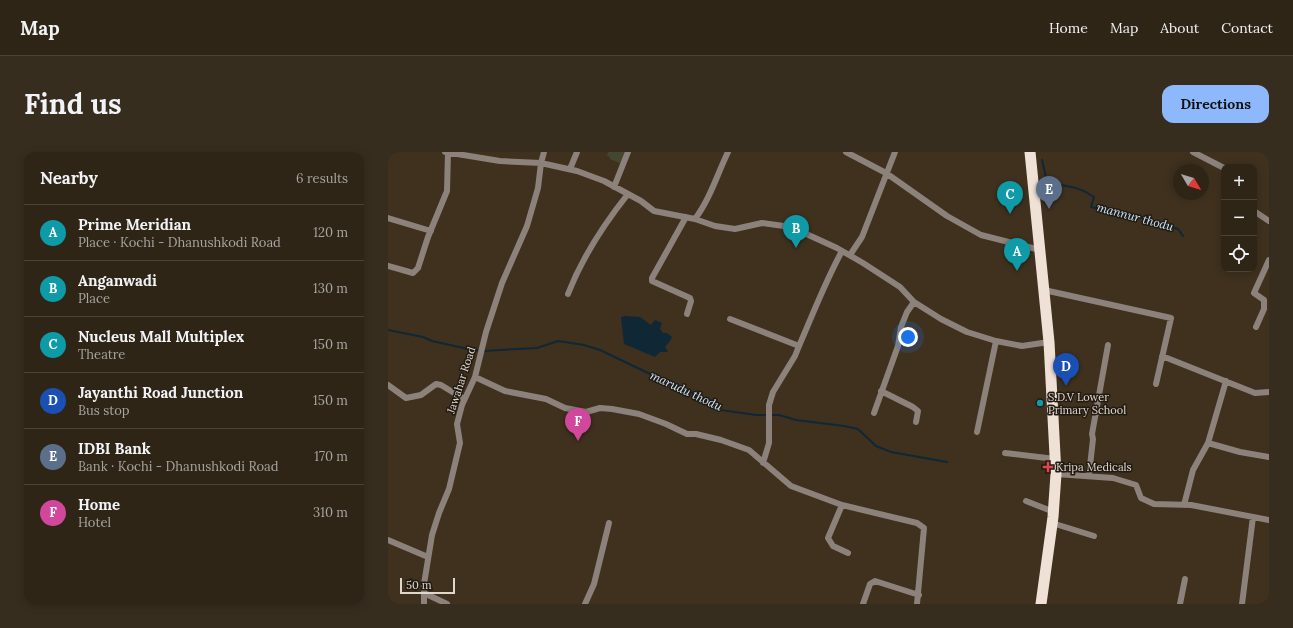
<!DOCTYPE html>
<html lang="en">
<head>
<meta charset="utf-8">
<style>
	body { margin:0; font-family:Lora,serif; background:#372d1f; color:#f1f3f6 }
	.controls { position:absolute; right:12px; top:12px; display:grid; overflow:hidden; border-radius:8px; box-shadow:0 2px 10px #0003 }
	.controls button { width:36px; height:36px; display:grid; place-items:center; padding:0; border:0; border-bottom:1px solid #4a4235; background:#2f2516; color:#f1f3f6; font:20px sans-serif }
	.compass { position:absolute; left:785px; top:12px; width:36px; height:36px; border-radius:50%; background:#2f2516; box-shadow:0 2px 10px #0003; rotate:128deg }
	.scale { position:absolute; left:12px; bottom:10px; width:55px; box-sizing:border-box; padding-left:4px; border:2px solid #e0d7cc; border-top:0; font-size:11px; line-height:14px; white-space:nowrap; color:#e0d7cc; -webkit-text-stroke:3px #211a12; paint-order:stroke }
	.you { position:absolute; left:520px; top:185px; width:14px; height:14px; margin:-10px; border:3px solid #fff; border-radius:50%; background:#1a73e8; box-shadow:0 0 0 6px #1a73e833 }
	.badge { display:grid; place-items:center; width:26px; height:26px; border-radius:50%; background:#8db9fc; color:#fff; font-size:13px; font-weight:700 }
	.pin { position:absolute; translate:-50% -33px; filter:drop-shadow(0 1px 2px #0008) }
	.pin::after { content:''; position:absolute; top:21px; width:14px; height:12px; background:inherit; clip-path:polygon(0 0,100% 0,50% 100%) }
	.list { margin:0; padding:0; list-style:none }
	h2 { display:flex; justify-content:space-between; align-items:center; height:52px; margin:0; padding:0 16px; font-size:17px }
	h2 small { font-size:13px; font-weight:400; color:#a7a5a1 }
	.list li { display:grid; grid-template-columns:26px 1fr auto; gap:12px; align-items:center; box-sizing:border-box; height:56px; padding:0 16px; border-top:1px solid #4a4235 }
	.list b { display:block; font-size:15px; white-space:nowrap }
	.list p { margin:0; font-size:13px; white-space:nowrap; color:#a7a5a1 }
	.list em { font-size:13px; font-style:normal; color:#a7a5a1 }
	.icon { flex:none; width:22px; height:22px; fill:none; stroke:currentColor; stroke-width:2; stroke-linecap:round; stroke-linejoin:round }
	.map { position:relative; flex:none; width:881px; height:452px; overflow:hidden; border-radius:12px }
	header { display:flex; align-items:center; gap:24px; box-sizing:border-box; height:56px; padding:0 20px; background:#2f2516; border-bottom:1px solid #4a4235 }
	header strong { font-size:19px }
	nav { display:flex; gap:22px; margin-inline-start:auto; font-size:14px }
	.intro { display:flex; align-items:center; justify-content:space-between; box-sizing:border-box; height:96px; padding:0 24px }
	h1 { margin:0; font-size:28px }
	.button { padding:10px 18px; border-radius:12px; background:#8db9fc; color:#111; font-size:14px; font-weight:700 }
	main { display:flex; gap:24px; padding:0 24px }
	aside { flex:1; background:#2f2516; border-radius:12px; box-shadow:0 2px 10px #0003 }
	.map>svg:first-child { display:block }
</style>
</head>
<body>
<header>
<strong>Map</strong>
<nav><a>Home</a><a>Map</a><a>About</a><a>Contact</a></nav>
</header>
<div class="intro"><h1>Find us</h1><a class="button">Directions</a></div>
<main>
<aside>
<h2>Nearby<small>6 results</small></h2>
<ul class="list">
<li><span class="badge" style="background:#0f9aa8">A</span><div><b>Prime Meridian</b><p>Place · Kochi - Dhanushkodi Road</p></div><em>120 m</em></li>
<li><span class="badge" style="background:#0f9aa8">B</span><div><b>Anganwadi</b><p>Place</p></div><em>130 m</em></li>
<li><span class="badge" style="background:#0f9aa8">C</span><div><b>Nucleus Mall Multiplex</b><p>Theatre</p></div><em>150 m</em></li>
<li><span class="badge" style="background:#1a4fb4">D</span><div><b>Jayanthi Road Junction</b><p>Bus stop</p></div><em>150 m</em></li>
<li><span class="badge" style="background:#5c6f8a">E</span><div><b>IDBI Bank</b><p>Bank · Kochi - Dhanushkodi Road</p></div><em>170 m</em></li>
<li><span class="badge" style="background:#d1479c">F</span><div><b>Home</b><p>Hotel</p></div><em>310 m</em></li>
</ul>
</aside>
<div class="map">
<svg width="881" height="452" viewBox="0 0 881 452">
	<rect width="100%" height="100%" fill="#3f311e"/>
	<path fill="#444730" d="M 220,0 L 238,0 L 234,12 L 222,7 L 222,5 L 219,4 Z"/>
	<path fill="#102736" d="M 237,164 L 252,165 L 263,173 L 267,168 L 274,171 L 272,177 L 275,181 L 279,181 L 284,185 L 282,189 L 277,195 L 280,200 L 272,200 L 267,205 L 236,192 L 233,165 Z"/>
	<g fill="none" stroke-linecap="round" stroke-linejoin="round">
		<path stroke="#102736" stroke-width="2" d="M 654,8 L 659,30 C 678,35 689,33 706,45 L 703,55 L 722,60 L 743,62 L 790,77 L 795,84
			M 0,178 L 35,185 L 44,189 L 80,197 L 95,199 L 149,196 L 170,189 L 196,193 L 212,198 L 285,233 L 312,244 L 333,258 L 368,263 L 391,263 L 408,268 L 456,274 L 470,277 L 488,294 L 503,300 L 559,310"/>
		<path stroke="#8c827b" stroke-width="6" d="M 57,0 L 112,9 L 153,11 L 189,19 L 216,29 L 253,49 L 266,59 L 307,67 L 327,74 L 347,77 L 374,71 L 403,75 L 449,96 L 475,111 L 512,135 L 526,150 L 553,167 L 579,180 L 608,189 L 634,194 L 661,190
			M 458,0 L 498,21 L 559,64 L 593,83 L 652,98
			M 805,0 L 836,16
			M 182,17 L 189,0
			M 226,35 L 240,0
			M 866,59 L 881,69
			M 298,65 L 264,126 L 264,129 L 302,146 L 303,149 L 299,162
			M 0,66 L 43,79
			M 307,67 C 322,47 329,23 340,0
			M 462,103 L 474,85 L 507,0
			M 0,114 L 25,121 L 30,116 L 40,85 L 59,39 L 60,0
			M 656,138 L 783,166 L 768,232
			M 180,142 C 194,106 216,72 240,42
			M 342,167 L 411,194 L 407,204 L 385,240 L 381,253 L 381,291 L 375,311
			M 868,175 L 876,157 L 876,148 L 866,141 L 881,108
			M 411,194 C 425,162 437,130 454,99
			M 774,204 L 867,241 L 881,240
			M 87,225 L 117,239 L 158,247 L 177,256 L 198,260 L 212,256 L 224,257 L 251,262 L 278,272 L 299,282 L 308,282 L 333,288 L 361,298 L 403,334 L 454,353 L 529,371 L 536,376 L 529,452
			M 0,233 L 18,246 L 33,243 L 48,232 L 53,233 L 76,247
			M 493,239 L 525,255 L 530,259 L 528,270
			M 486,261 L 510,194 L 513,175 L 519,160 L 526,150
			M 589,280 L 608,189
			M 820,291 L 838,229
			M 617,301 L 667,307
			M 668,322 L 725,326 L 748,333 L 753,346 L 766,352 L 803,353 L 881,368
			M 701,323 L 705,287 L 704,282 L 720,193
			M 638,349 L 666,360
			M 454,353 L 440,386 L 445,394 L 460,401
			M 796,353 L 805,318 L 820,291 L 852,300 L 881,305
			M 664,371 L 706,384
			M 0,388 L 40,405
			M 36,452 L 36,441
			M 59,452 L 36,441 L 36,432 L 44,383 L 51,361 L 61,337 L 72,291 L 69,272 L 74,253 L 87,225 L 98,180 L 114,131 L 139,74 L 150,36 L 153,11 L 156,0
			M 197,452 L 206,432 L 221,371
			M 475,452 L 482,432 L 487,429 L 531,443
			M 792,452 L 797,427
			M 854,452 L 865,365"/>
		<path stroke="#f0e1d6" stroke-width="11" d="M 642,0 L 661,190 L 668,322 L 665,365 L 653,452"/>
	</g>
	<circle fill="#0f9aa8" stroke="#211a12" stroke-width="1.5" cx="652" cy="251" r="4"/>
	<path fill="#e0444e" stroke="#211a12" stroke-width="1.5" d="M658 309h4v4h4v4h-4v4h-4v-4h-4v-4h4z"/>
	<g text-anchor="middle" stroke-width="3" stroke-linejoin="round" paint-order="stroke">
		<g font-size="11" fill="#e0d7cc" stroke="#211a12">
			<text transform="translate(73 228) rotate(-72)" y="4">Jawahar Road</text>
		</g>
		<g font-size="11" fill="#e0d7cc" stroke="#211a12" text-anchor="start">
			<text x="660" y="249">S.D.V Lower<tspan x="660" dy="13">Primary School</tspan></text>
			<text x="668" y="319">Kripa Medicals</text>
		</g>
		<g font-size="12" font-style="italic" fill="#cbe8fd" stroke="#211a12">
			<text transform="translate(747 65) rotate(15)" y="4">mannur thodu</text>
			<text transform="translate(298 239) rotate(25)" y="4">marudu thodu</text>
		</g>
	</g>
</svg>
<div class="controls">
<button>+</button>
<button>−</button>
<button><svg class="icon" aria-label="locate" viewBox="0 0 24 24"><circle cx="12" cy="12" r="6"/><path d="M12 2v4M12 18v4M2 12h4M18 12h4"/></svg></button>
</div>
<svg class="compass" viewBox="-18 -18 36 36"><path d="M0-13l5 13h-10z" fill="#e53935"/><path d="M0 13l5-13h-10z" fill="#a7a5a1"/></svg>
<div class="scale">50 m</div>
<div class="you"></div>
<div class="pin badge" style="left:629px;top:119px;background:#0f9aa8">A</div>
<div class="pin badge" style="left:408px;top:96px;background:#0f9aa8">B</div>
<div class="pin badge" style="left:622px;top:62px;background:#0f9aa8">C</div>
<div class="pin badge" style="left:678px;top:234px;background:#1a4fb4">D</div>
<div class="pin badge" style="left:661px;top:57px;background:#5c6f8a">E</div>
<div class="pin badge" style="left:190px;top:289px;background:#d1479c">F</div>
</div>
</main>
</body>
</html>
